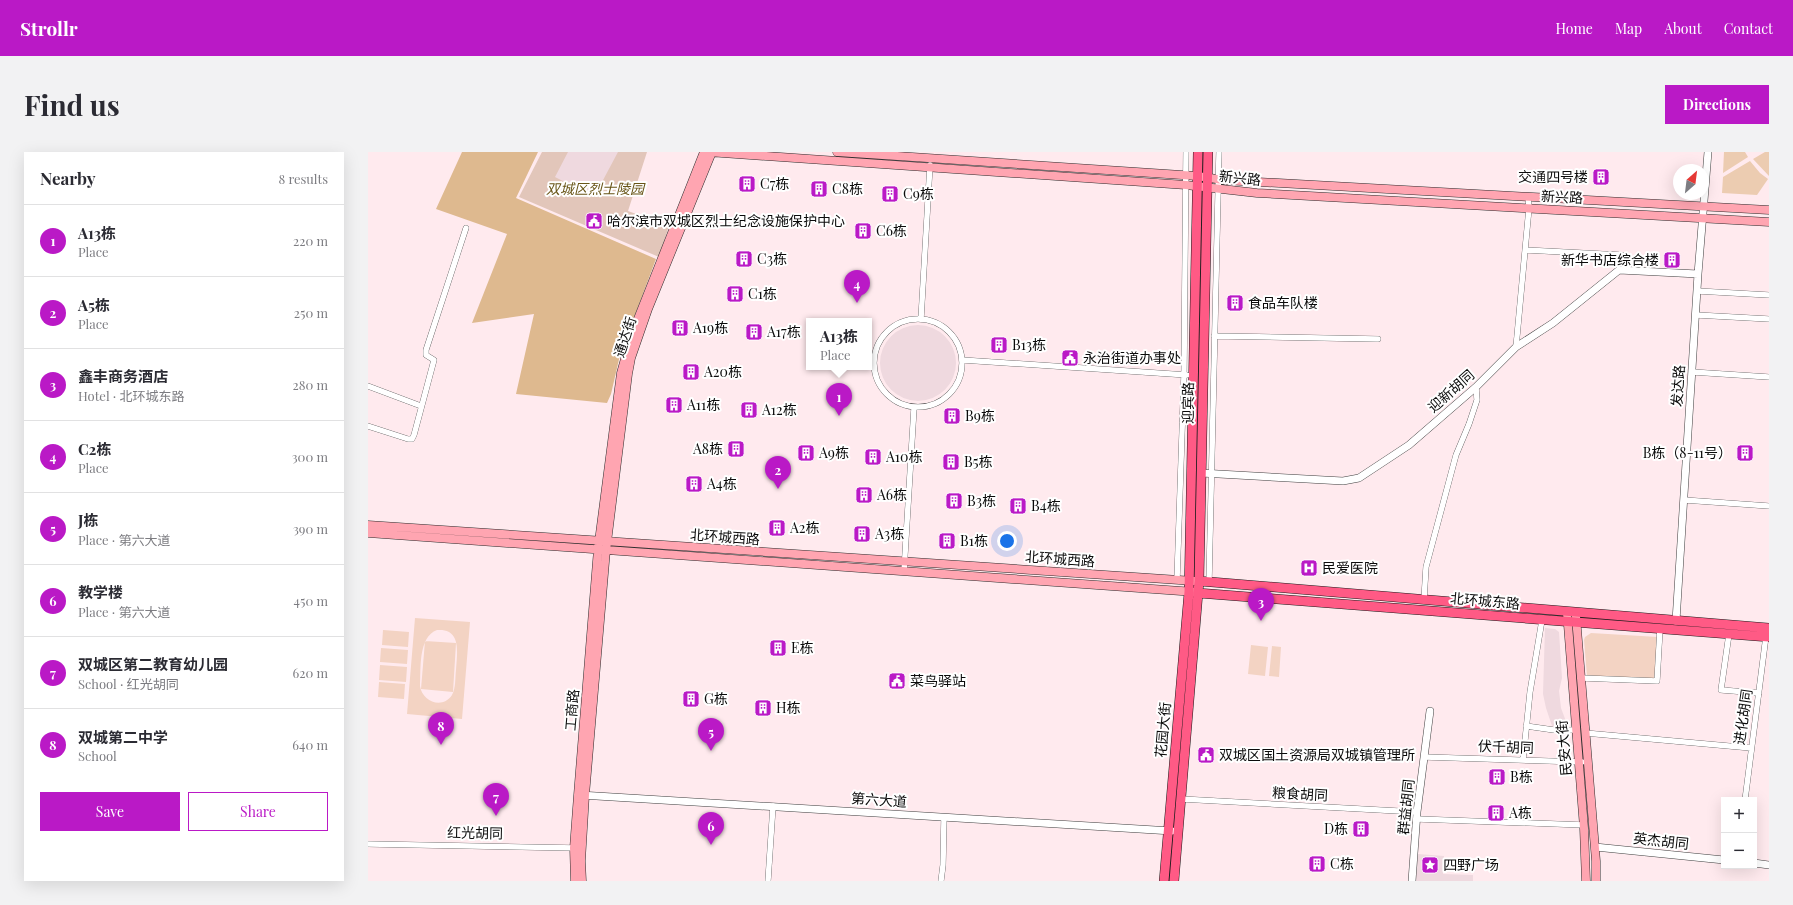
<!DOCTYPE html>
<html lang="en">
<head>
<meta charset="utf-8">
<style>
	body { margin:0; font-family:"Playfair Display","Noto Sans SC",serif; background:#f2f2f3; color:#2b2b33 }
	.controls { position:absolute; right:12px; bottom:12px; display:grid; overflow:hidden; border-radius:0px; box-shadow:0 4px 16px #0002 }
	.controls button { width:36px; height:36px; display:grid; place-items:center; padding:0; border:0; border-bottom:1px solid #e1e1e2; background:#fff; color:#2b2b33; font:20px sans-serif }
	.compass { position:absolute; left:1305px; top:12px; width:36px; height:36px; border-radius:50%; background:#fff; box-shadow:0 4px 16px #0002; rotate:28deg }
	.you { position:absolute; left:639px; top:389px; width:14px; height:14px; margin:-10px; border:3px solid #fff; border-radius:50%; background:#1a73e8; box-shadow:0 0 0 6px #1a73e833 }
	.badge { display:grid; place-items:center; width:26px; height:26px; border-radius:50%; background:#ba19c6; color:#fff; font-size:13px; font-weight:700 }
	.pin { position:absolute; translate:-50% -33px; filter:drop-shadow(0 1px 2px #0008) }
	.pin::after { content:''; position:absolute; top:21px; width:14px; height:12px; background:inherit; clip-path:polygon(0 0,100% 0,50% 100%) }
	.popup { position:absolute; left:438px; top:166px; width:66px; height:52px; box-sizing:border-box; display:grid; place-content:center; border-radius:0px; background:#fff; filter:drop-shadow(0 1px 3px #0005); font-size:13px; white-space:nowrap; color:#7c7c81 }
	.popup b { font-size:15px; color:#2b2b33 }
	.popup::after { content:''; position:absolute; left:50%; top:100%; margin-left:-8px; border:8px solid transparent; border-top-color:#fff }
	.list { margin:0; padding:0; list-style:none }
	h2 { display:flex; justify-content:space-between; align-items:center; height:52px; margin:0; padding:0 16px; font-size:17px }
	h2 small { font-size:13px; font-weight:400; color:#7c7c81 }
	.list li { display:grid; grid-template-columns:26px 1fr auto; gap:12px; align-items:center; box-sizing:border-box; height:72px; padding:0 16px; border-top:1px solid #e1e1e2 }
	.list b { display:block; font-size:15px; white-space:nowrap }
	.list p { margin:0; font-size:13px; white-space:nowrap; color:#7c7c81 }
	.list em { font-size:13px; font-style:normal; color:#7c7c81 }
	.actions { display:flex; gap:8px; padding:12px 16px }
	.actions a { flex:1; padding:9px 0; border:1px solid #ba19c6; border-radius:0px; text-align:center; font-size:14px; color:#ba19c6 }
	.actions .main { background:#ba19c6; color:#fff }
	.map { position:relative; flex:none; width:1401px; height:729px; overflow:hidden; border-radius:0px }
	header { display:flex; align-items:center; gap:24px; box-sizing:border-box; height:56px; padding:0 20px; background:#ba19c6; color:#fff }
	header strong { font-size:19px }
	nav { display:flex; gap:22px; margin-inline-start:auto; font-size:14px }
	.intro { display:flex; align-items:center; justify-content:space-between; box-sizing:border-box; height:96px; padding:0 24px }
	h1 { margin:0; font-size:28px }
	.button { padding:10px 18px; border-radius:0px; background:#ba19c6; color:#fff; font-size:14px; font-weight:700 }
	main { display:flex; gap:24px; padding:0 24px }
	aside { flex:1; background:#fff; border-radius:0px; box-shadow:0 4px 16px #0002 }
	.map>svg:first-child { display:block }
</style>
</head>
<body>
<header>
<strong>Strollr</strong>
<nav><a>Home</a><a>Map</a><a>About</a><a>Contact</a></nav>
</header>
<div class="intro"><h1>Find us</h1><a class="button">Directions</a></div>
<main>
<aside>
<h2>Nearby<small>8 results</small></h2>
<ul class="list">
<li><span class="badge">1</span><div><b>A13栋</b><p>Place</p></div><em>220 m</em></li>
<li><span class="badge">2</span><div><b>A5栋</b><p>Place</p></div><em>250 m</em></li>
<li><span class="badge">3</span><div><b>鑫丰商务酒店</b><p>Hotel · 北环城东路</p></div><em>280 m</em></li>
<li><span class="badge">4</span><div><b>C2栋</b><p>Place</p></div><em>300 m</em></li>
<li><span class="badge">5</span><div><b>J栋</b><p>Place · 第六大道</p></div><em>390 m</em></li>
<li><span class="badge">6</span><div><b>教学楼</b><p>Place · 第六大道</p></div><em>450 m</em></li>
<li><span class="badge">7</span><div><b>双城区第二教育幼儿园</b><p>School · 红光胡同</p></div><em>620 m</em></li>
<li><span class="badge">8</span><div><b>双城第二中学</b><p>School</p></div><em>640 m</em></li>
</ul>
<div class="actions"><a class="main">Save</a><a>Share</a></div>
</aside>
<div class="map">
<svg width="1401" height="729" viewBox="0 0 1401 729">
	<rect width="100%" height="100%" fill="#ffeaee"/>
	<path fill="#ecccb1" d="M 1356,0 L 1377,0 L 1380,5 L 1355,21 Z
		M 1397,0 L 1401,0 L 1401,24 L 1385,7 Z
		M 1382,9 L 1392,21 L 1400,27 L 1389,43 L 1354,41 L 1355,25 Z"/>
	<path fill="#deb98f" d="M 94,0 L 170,0 L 148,46 L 288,107 L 252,203 L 243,242 L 239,251 L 148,242 L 166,162 L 104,171 L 139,82 L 68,57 Z"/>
	<path fill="#e2c6ba" d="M 174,0 L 279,0 L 260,59 L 301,74 L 291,105 L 151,45 Z"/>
	<path fill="#f3d3c3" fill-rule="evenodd" d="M 47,466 L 102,470 L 94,567 L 39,562 ZM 69,478 C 94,476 89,501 88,518 C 87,526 88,536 84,543 C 74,558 54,549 52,534 C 53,517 50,485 69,478 Z
		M 15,478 L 41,480 L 40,495 L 14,493 Z
		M 1223,481 L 1290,485 L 1287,527 L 1219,524 L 1216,488 L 1217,485 Z
		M 57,489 L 88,491 L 85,540 L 53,537 Z
		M 883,493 L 900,495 L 897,524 L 880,522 Z
		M 904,494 L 913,495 L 911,525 L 901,524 Z
		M 13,496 L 40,498 L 39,512 L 12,510 Z
		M 12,513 L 39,515 L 38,530 L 11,528 Z
		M 11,530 L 37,532 L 36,547 L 10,545 Z"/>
	<path fill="#efd9df" d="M 200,0 L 250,0 L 226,45 L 187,25 Z
		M512 211a38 38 0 1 1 76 0a38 38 0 1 1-76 0Z
		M 1177,476 L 1187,477 L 1191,480 L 1194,526 L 1191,539 L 1193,556 L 1199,572 L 1184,574 L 1178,556 L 1175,542 Z
		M 1050,702 L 1076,704 L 1075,722 L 1105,723 L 1105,729 L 1048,729 Z"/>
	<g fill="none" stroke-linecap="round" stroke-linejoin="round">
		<g stroke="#3e3e3e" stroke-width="6">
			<path id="minor" d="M 1157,98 L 1254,103
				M 1329,139 L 1401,143
				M 1328,163 L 1401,167
				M506 211a44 44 0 1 1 88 0a44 44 0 1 1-88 0Z
				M 553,167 L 562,13
				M 846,184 L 1010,187
				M 1148,195 L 1161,56 L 1160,44
				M 594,208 L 819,223
				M 1324,220 L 1401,225
				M 0,234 L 53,254
				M 0,274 L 40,287 L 44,287 L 46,283 L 66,208 L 58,203 L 58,198 L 98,76
				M 1316,348 L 1401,354
				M 536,419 L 546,256
				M 809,428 L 816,222 L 818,0
				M 841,430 L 851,0
				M 1056,448 L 1058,415 L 1088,303 L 1101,272 L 1109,248 L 1108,235
				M 1361,482 L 1353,538 L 1391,541
				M 1213,526 L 1289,529 L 1292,477
				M 1158,574 L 1186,578 L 1208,578
				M 1217,581 L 1383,596
				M 1056,605 L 1214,610
				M 1155,608 L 1162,540 L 1174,468
				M 813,647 L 1049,660
				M 1377,648 L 1398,484
				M 1049,667 L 1216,673
				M 0,692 L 209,696
				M 400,729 L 405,654
				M 573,729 L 575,713 L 576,665"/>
		</g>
		<g stroke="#3e3e3e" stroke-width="8">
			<path id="tertiary" d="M 833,321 L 975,329 L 991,326 L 1041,293 L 1108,235 L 1148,195 L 1185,171 L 1251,118 L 1330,122
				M 1308,469 L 1330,122 L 1340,0
				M 212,643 L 804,679
				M 1227,695 L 1356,708
				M 1386,711 L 1401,713
				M 1044,729 L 1049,660 L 1062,559"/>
		</g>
		<g stroke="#2d2d2d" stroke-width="9">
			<path id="secondary" d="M 340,0 L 818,33 L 889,41 L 1401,70
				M 469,0 L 829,24 L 855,28 L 1401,58
				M 0,373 L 826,429
				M 0,381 L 827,440
				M 1199,460 L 1216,676 L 1218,729
				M 1208,465 L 1228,709 L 1228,729
				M 207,729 L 206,696 L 210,643 L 230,397 L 253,221 L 264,182 L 336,0
				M 214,729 L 213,709 L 217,643 L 238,398 L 260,222 L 263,206 L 280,157 L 344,0"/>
		</g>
		<g stroke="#1c1c1c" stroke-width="10">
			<path id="primary" d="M 831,429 L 1401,476
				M 830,441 L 1401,485
				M 796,729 L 821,440 L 830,0
				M 806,729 L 831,429 L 840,0"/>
		</g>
		<use href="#minor" stroke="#fff" stroke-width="5.5"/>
		<use href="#tertiary" stroke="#fff" stroke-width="7"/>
		<use href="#secondary" stroke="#ffa5b1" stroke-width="8"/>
		<use href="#primary" stroke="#ff5a85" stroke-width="9"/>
	</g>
	<defs>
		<g id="building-square" transform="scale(0.9)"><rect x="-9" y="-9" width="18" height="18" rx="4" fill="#ba19c6" stroke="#fff"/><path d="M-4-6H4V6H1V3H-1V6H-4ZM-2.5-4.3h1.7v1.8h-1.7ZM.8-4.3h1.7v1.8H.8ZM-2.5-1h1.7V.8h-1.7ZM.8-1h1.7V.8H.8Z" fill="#fff"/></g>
		<g id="civic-square" transform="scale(0.9)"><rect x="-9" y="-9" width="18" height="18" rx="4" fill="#ba19c6" stroke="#fff"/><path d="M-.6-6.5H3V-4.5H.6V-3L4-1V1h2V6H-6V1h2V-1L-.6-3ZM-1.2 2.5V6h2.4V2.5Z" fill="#fff"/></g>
		<g id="hospital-square" transform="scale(0.9)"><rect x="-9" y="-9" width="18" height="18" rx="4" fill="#ba19c6" stroke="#fff"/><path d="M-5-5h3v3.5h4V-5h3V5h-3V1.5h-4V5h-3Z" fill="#fff"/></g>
		<g id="sight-square" transform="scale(0.9)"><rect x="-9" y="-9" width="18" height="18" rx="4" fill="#ba19c6" stroke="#fff"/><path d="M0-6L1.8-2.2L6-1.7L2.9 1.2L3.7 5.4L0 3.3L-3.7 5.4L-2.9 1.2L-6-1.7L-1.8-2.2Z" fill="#fff"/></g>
	</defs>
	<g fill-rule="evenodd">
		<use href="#building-square" x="1233" y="25"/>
		<use href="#building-square" x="379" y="32"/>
		<use href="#building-square" x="451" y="37"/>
		<use href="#building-square" x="522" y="42"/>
		<use href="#civic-square" x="226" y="69"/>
		<use href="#building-square" x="495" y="79"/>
		<use href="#building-square" x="376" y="107"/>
		<use href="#building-square" x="1304" y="108"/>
		<use href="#building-square" x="367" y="142"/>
		<use href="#building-square" x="867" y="151"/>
		<use href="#building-square" x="312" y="176"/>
		<use href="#building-square" x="386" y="180"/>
		<use href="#building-square" x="631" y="193"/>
		<use href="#civic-square" x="702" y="206"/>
		<use href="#building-square" x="323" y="220"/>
		<use href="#building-square" x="306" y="253"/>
		<use href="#building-square" x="381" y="258"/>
		<use href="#building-square" x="584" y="264"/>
		<use href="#building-square" x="368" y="297"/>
		<use href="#building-square" x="438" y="301"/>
		<use href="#building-square" x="1377" y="301"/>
		<use href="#building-square" x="505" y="305"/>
		<use href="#building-square" x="583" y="310"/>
		<use href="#building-square" x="326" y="332"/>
		<use href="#building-square" x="496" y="343"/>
		<use href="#building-square" x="586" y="349"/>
		<use href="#building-square" x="650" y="354"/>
		<use href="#building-square" x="409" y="376"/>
		<use href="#building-square" x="494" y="382"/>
		<use href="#building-square" x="579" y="389"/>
		<use href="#hospital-square" x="941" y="416"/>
		<use href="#building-square" x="410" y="496"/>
		<use href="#civic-square" x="529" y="529"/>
		<use href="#building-square" x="323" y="547"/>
		<use href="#building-square" x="395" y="556"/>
		<use href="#civic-square" x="838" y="603"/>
		<use href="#building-square" x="1129" y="625"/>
		<use href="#building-square" x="1128" y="661"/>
		<use href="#building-square" x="993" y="677"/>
		<use href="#building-square" x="949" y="712"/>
		<use href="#sight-square" x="1062" y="713"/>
	</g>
	<g text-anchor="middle" stroke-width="4" stroke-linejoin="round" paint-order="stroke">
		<g font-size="14" fill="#0b0b0b" stroke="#fff" text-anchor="start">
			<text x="1220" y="30" text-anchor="end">交通四号楼</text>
			<text x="392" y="37">C7栋</text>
			<text x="464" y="42">C8栋</text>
			<text x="535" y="47">C9栋</text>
			<text x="239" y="74">哈尔滨市双城区烈士纪念设施保护中心</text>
			<text x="508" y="84">C6栋</text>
			<text x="389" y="112">C3栋</text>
			<text x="1291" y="113" text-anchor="end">新华书店综合楼</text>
			<text x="380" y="147">C1栋</text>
			<text x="880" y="156">食品车队楼</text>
			<text x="325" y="181">A19栋</text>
			<text x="399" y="185">A17栋</text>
			<text x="644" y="198">B13栋</text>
			<text x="715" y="211">永治街道办事处</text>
			<text x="336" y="225">A20栋</text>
			<text x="319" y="258">A11栋</text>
			<text x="394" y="263">A12栋</text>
			<text x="597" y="269">B9栋</text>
			<text x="355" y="302" text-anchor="end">A8栋</text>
			<text x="451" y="306">A9栋</text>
			<text x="1364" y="306" text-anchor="end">B栋（8-11号）</text>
			<text x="518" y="310">A10栋</text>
			<text x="596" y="315">B5栋</text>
			<text x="339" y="337">A4栋</text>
			<text x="509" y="348">A6栋</text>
			<text x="599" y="354">B3栋</text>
			<text x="663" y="359">B4栋</text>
			<text x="422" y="381">A2栋</text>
			<text x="507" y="387">A3栋</text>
			<text x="592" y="394">B1栋</text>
			<text x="954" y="421">民爱医院</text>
			<text x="423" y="501">E栋</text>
			<text x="542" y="534">菜鸟驿站</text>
			<text x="336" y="552">G栋</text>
			<text x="408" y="561">H栋</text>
			<text x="851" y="608">双城区国土资源局双城镇管理所</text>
			<text x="1142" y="630">B栋</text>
			<text x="1141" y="666">A栋</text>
			<text x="980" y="682" text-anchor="end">D栋</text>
			<text x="962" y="717">C栋</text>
			<text x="1075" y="718">四野广场</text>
		</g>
		<g font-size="14" fill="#0b0b0b" stroke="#fff">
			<text transform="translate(872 26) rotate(6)" y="5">新兴路</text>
			<text transform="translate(1194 45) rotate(3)" y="5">新兴路</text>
			<text transform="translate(257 185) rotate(-72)" y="5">通达街</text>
			<text transform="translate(1310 234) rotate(-86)" y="5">发达路</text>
			<text transform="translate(1083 239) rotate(-41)" y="5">迎新胡同</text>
			<text transform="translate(820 251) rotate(-89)" y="5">迎宾路</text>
			<text transform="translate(357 385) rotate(4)" y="5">北环城西路</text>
			<text transform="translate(692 407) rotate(4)" y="5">北环城西路</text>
			<text transform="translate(1117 449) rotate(5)" y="5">北环城东路</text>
			<text transform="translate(204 558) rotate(-85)" y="5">工商路</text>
			<text transform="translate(1375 565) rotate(-82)" y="5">进化胡同</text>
			<text transform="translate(795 578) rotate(-85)" y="5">花园大街</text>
			<text transform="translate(1138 595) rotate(2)" y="5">伏千胡同</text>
			<text transform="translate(1196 596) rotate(-95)" y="5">民安大街</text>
			<text transform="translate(932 642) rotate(3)" y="5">粮食胡同</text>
			<text transform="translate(511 648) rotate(4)" y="5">第六大道</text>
			<text transform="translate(1038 655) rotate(-84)" y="5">群益胡同</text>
			<text transform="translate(107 681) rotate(1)" y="5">红光胡同</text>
			<text transform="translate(1293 689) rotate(6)" y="5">英杰胡同</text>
		</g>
		<g font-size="14" font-style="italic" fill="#685517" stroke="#fff">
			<text x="227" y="42">双城区烈士陵园</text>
		</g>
	</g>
</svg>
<div class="controls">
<button>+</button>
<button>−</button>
</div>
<svg class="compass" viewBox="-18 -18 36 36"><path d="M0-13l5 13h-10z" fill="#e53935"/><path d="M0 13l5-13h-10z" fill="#7c7c81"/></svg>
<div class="you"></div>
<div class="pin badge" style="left:471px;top:264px">1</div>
<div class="popup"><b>A13栋</b>Place</div>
<div class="pin badge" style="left:410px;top:337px">2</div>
<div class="pin badge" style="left:893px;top:469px">3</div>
<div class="pin badge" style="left:489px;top:151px">4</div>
<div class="pin badge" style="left:343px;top:599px">5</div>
<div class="pin badge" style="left:343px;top:693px">6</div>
<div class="pin badge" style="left:128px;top:664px">7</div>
<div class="pin badge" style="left:73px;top:593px">8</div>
</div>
</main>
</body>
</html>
